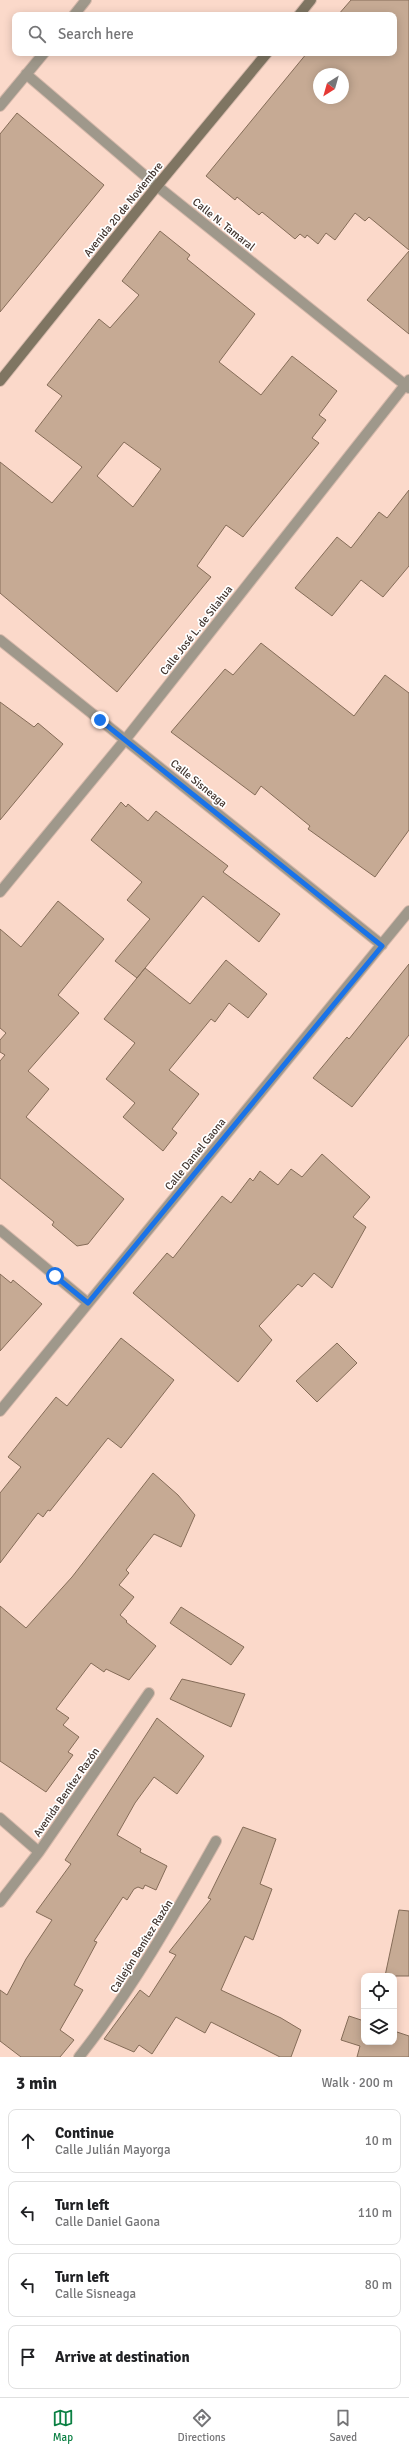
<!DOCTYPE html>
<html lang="en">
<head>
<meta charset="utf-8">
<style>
	body { margin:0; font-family:Signika,sans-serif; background:#f2f2f2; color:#202124 }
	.controls { position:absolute; right:12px; bottom:12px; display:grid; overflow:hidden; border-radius:8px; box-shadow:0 2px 10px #0003 }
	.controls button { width:36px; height:36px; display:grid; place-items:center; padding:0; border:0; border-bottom:1px solid #e0e0e0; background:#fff; color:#202124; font:20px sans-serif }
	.compass { position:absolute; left:313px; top:68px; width:36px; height:36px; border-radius:50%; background:#fff; box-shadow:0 2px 10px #0003; rotate:217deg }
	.stop { position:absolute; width:12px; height:12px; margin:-9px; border:3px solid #1a73e8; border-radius:50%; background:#fff }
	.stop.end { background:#1a73e8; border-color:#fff; box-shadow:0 1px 4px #0008 }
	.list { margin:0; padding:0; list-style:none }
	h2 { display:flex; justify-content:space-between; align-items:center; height:52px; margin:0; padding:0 16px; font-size:17px }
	h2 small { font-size:13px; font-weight:400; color:#757577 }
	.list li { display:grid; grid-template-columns:26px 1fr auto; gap:12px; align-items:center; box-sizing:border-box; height:64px; margin:0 8px 8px; padding:0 8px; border:1px solid #e0e0e0; border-radius:8px }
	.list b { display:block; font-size:15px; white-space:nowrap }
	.list p { margin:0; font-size:13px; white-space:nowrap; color:#757577 }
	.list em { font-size:13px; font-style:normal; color:#757577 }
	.icon { flex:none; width:22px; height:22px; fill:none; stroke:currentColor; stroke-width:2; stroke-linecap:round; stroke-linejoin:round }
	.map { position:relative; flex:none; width:409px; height:2057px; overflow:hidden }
	.search { position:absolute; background:#fff; box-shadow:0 2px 10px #0003; left:12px; right:12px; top:12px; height:44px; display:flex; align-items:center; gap:10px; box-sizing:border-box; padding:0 14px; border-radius:8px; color:#757577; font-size:15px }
	.sheet { height:340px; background:#fff }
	nav { display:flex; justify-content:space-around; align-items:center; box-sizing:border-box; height:56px; border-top:1px solid #e0e0e0; background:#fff; font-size:11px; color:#757577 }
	nav a { display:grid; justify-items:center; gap:2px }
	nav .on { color:#0b8043 }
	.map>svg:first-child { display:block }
</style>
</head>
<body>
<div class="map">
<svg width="409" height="2057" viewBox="0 0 409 2057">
	<rect width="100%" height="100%" fill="#fbd9ca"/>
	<path fill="#c6aa94" stroke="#856c58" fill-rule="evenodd" d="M 351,0 L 409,0 L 409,250 L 369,217 L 365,221 L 355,213 L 335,240 L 326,233 L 318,244 L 307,235 L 305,238 L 300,234 L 295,239 L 262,212 L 259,215 L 237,197 L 235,200 L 206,176 L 307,53 L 394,53 L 394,15 L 338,15 ZM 319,74 L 343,74 L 343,98 L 319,98 Z
		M 17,113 L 104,185 L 0,312 L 0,134 Z
		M 160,231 L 190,255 L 187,259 L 255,314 L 219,362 L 261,395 L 292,356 L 337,391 L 319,415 L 326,420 L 312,438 L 319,443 L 243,537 L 226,525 L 197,566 L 211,577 L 117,692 L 0,593 L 0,462 L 52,503 L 82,467 L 35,431 L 62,396 L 47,385 L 99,319 L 110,328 L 139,295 L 122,281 ZM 124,442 L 161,469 L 133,507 L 97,476 Z
		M 409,251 L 409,334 L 367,300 Z
		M 409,490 L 409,566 L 383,597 L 361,580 L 332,616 L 295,588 L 337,537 L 351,548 L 379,512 L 387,518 Z
		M 261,643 L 354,716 L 385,675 L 409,693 L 409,830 L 375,877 L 308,829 L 310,826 L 261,786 L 255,795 L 171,732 L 225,669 L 233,675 Z
		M 0,702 L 34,727 L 38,723 L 63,744 L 0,820 Z
		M 121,802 L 126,807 L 128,804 L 148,821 L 156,811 L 228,866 L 223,872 L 280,914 L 259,942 L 203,896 L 137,978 L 115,961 L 150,919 L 127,900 L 142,882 L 91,840 Z
		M 58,901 L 104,939 L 58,995 L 79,1013 L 28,1071 L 49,1089 L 26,1117 L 124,1199 L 88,1244 L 77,1246 L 52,1225 L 54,1222 L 0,1178 L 0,1061 L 5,1055 L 0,1052 L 0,1040 L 6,1033 L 0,1028 L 0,929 L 21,947 Z
		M 226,960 L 267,994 L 248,1018 L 229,1003 L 215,1022 L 211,1019 L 169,1070 L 199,1094 L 172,1129 L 177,1133 L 163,1151 L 123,1117 L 135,1103 L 106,1079 L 135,1043 L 104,1019 L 145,968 L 190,1004 Z
		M 409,964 L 409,1035 L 352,1107 L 313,1078 L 347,1037 L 349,1039 Z
		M 322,1154 L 370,1197 L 353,1217 L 366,1227 L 332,1288 L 314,1273 L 302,1287 L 298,1284 L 259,1326 L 272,1340 L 238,1382 L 133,1293 L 167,1253 L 173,1258 L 222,1196 L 231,1203 L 250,1178 L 253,1181 L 260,1171 L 278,1185 L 291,1169 L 302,1177 Z
		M 0,1274 L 11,1283 L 13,1280 L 42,1304 L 0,1351 Z
		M 121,1338 L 174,1380 L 121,1448 L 108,1438 L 50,1511 L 48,1510 L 43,1517 L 38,1513 L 0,1563 L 0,1493 L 21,1467 L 8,1457 L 56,1397 L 67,1406 Z
		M 337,1343 L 357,1363 L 317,1402 L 296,1381 Z
		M 153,1473 L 178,1495 L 195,1515 L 181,1547 L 154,1534 L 126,1570 L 129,1573 L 119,1585 L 134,1597 L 120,1615 L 127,1621 L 126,1622 L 156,1646 L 129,1680 L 106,1669 L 104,1672 L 91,1663 L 56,1709 L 69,1718 L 63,1725 L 79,1737 L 68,1752 L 73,1755 L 46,1792 L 0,1761 L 0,1606 L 26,1628 L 72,1577 Z
		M 181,1607 L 244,1647 L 231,1665 L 170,1623 Z
		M 182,1679 L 245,1694 L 231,1727 L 170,1699 Z
		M 157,1718 L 204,1756 L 177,1794 L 154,1777 L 135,1803 L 117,1835 L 141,1849 L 140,1852 L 167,1866 L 156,1890 L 145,1885 L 143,1889 L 138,1887 L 134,1889 L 127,1900 L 123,1897 L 94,1941 L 97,1942 L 74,1985 L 83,1990 L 60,2030 L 74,2040 L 60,2057 L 21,2057 L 0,2041 L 0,1990 L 7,1995 L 26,1959 L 52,1920 L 36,1912 L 71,1864 L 65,1860 Z
		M 243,1827 L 276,1839 L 260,1884 L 272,1889 L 253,1940 L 245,1936 L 221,1990 L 281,2018 L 301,2030 L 291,2057 L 280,2057 L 211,2022 L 205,2033 L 176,2017 L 152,2054 L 139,2045 L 134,2052 L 104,2039 L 140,1990 L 149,1997 L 176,1955 L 169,1952 L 211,1899 L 208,1898 Z
		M 399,1910 L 409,1911 L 409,1976 L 385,1976 Z
		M 349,2016 L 364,2021 L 364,2042 L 394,2042 L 394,2031 L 409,2036 L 409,2057 L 357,2057 L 360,2046 L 341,2040 Z"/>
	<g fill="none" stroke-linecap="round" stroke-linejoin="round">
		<g stroke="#d5b8aa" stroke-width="12">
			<path id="street" d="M 74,15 L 86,0
				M 26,74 L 157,186 L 409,388
				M 0,106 L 44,53
				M 0,640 L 382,945
				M 0,892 L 125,740 L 409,380
				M 0,1230 L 88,1303
				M 0,1411 L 409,911
				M 0,1818 L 39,1852
				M 0,1902 L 39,1852 L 149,1693
				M 79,2057 C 132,1990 174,1916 216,1841"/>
		</g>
		<g stroke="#d5b8aa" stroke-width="12">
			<path id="secondary" d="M 299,15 L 311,0
				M 0,381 L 157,186 L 267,53"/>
		</g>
		<use href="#street" stroke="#9f988b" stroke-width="10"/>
		<use href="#secondary" stroke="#7f7562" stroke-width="10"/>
	</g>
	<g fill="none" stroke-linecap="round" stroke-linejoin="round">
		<path stroke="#1a73e8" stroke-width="5" d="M 55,1276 L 88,1303 L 382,946 L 100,720"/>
	</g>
	<g text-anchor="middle" stroke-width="3.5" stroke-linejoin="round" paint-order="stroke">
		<g font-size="11" fill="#3f322c" stroke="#fff">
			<text transform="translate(123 209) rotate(-51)" y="4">Avenida 20 de Noviembre</text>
			<text transform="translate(224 224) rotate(39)" y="4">Calle N. Tamaral</text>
			<text transform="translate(196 630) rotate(-52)" y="4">Calle José L. de Silahua</text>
			<text transform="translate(199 783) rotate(39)" y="4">Calle Sisneaga</text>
			<text transform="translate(195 1154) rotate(-51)" y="4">Calle Daniel Gaona</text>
			<text transform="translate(66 1792) rotate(-55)" y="4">Avenida Benítez Razón</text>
			<text transform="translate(141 1946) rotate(-58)" y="4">Callejón Benítez Razón</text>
		</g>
	</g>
</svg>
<div class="controls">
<button><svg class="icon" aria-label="locate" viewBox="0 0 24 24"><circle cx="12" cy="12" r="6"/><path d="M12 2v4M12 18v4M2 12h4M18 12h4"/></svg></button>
<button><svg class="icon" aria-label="layers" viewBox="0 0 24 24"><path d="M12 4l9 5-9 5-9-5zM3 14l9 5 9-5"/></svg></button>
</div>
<svg class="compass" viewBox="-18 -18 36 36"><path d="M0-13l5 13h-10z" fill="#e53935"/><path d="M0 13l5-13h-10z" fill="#757577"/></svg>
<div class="stop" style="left:55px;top:1276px"></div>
<div class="stop end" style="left:100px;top:720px"></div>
<div class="search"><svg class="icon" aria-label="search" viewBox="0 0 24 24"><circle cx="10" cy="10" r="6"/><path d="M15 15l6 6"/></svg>Search here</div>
</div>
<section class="sheet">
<h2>3 min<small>Walk · 200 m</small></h2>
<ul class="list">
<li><svg class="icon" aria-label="ahead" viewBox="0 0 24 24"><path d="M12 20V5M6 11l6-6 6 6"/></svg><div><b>Continue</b><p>Calle Julián Mayorga</p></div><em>10 m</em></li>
<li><svg class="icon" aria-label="left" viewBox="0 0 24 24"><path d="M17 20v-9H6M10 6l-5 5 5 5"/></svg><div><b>Turn left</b><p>Calle Daniel Gaona</p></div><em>110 m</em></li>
<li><svg class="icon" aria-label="left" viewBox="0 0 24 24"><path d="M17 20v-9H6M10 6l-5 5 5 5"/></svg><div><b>Turn left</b><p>Calle Sisneaga</p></div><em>80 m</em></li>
<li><svg class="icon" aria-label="arrive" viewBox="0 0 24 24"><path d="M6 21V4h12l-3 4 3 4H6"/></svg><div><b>Arrive at destination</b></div></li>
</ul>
</section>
<nav>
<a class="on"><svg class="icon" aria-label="map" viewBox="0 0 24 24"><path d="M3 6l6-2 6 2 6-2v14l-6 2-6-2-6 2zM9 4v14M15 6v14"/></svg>Map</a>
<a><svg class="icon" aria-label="directions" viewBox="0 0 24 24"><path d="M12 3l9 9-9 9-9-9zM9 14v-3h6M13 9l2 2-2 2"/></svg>Directions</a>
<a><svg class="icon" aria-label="saved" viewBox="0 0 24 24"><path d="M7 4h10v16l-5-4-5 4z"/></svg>Saved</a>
</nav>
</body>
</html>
